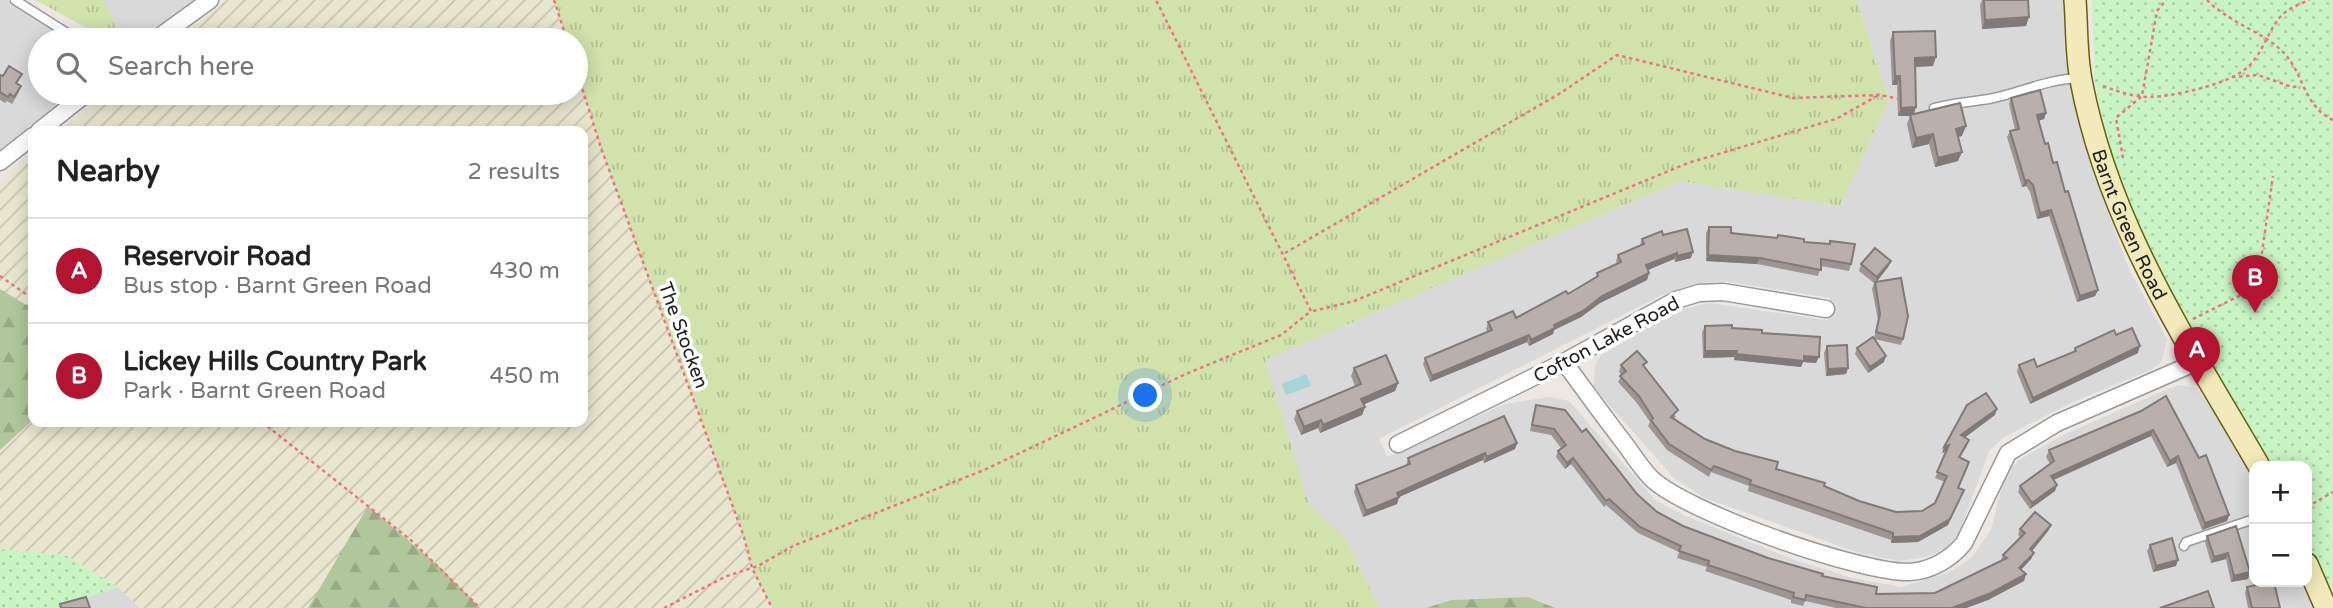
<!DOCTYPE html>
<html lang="en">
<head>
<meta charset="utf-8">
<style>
	body { margin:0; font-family:"Varela Round",sans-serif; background:#f6f6f6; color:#222 }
	.controls { position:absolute; right:21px; bottom:21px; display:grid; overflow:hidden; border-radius:14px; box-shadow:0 4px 18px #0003 }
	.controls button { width:63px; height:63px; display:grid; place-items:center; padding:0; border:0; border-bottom:2px solid #e0e0e0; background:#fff; color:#222; font:35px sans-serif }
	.you { position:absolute; left:1146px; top:396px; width:24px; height:24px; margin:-18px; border:5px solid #fff; border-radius:50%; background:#1a73e8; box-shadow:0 0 0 10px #1a73e833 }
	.badge { display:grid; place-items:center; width:46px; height:46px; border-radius:50%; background:#b31432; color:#fff; font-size:23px; font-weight:700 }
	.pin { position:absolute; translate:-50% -58px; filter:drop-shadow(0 2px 4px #0008) }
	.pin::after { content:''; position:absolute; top:37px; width:24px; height:21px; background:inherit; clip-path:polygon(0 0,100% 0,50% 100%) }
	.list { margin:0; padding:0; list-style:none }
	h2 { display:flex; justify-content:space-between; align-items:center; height:91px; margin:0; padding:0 28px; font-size:30px }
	h2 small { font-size:23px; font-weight:400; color:#767676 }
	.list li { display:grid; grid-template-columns:46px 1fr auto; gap:21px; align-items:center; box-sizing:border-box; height:105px; padding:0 28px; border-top:2px solid #e0e0e0 }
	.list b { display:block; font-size:26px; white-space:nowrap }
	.list p { margin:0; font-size:23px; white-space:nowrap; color:#767676 }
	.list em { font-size:23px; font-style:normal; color:#767676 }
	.icon { flex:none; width:38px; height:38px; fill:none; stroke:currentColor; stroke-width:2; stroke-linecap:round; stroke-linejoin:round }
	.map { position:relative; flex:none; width:2333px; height:608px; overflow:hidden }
	.search { position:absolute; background:#fff; box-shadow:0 4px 18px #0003; left:28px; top:28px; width:560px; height:77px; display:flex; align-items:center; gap:18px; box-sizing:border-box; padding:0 24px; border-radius:38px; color:#767676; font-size:26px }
	.panel { position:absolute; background:#fff; box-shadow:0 4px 18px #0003; left:28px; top:126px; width:560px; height:301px; border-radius:14px }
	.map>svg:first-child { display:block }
</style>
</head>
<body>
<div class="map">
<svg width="2333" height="608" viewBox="0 0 2333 608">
	<defs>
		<pattern id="farmland-furrows" width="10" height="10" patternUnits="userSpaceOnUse" patternTransform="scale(1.75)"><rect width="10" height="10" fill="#e9e6cf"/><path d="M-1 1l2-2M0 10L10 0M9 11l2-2" fill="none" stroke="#c7c5b1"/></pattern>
		<pattern id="grass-tufts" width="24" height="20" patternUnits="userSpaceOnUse" patternTransform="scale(1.75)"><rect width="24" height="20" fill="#d1e2ad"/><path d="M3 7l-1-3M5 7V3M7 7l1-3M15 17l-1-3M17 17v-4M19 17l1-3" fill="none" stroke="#b3c194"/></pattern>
		<pattern id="forest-firs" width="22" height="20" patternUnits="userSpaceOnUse" patternTransform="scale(1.75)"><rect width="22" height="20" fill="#b0c79b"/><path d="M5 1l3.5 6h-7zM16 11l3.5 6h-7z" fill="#97aa85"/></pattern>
		<pattern id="park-dots" width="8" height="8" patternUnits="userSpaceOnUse" patternTransform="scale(1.75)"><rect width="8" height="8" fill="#c8f3c2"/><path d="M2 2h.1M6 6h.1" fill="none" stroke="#abd0a6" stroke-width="1.8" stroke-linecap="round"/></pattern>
	</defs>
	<rect width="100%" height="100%" fill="#ece7e2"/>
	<path fill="#dad9d9" d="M 0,0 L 7,0 L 77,40 L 40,40 L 40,93 L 70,93 L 0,150 Z
		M 103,0 L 198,0 L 138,40 L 121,40 Z
		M 1857,0 L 2063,0 L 2065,55 L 2104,202 L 2129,269 L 2167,339 L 2162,361 L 2153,369 L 2073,402 L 2004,437 L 1989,451 L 1959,533 L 1945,549 L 1925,557 L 1900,561 L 1859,553 L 1705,498 L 1675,479 L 1593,387 L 1595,366 L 1601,355 L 1678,310 L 1710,303 L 1827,320 L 1830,298 L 1723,281 L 1694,284 L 1662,295 L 1379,439 L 1387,457 L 1505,404 L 1549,397 L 1569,401 L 1656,501 L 1686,516 L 1792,559 L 1853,578 L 1901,587 L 1950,572 L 1971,558 L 1991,530 L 2002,486 L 2009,470 L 2019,460 L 2063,435 L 2163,391 L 2179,385 L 2197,388 L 2254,473 L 2254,582 L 2305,582 L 2316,608 L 1555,608 L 1528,597 L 1451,600 L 1427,608 L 1379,608 L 1347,541 L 1309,505 L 1264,360 L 1680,181 L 1840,206 L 1889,100 Z
		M 118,587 L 140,608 L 55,608 Z"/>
	<path fill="url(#farmland-furrows)" d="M 226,0 L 554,0 L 567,40 L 175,40 Z
		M 576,69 L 601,148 L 744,537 L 752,568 L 772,608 L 480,608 L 442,569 L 369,507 L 308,608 L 140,608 L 118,587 L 65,555 L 0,549 L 0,450 L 33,420 L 583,422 L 583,131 L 60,131 L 109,93 L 576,93 Z
		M 33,152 L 33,309 L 0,289 L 0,184 L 8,172 Z"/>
	<path fill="url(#grass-tufts)" d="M 36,0 L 104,0 L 121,40 L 108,40 Z
		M 554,0 L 1857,0 L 1889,100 L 1840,206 L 1680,181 L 1265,360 L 1309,504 L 1347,541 L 1379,608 L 772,608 L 752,568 L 744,537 L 601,148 L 576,69 L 576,40 L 567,40 Z"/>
	<path fill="url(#forest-firs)" d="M 0,289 L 33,309 L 33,420 L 0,450 Z
		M 368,506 L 442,569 L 480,608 L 308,608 Z
		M 1528,597 L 1555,608 L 1426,608 L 1451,600 Z"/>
	<path fill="url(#park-dots)" d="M 2092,0 L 2333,0 L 2333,605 L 2307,544 L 2307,466 L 2270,466 L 2156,276 L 2109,152 L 2095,83 Z
		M 0,549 L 65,555 L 118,587 L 55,608 L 0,608 Z"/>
	<path fill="#a7d4d5" d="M 1306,374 L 1311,386 L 1286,395 L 1282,384 Z"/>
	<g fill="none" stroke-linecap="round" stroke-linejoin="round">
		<g stroke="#999" stroke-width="11">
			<path id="lane" d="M 15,0 L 78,40
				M 1934,108 C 1953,103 1970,102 1989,99 C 2020,93 2047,79 2080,78
				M 2184,546 L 2186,542 L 2254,519"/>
		</g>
		<g stroke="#999" stroke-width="19">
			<path id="street" d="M 155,40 L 210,0
				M 39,131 L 87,93
				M 0,162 L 33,136
				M 1564,362 C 1584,389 1604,417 1625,444 C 1633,455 1641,468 1651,478 C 1685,512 1860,573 1909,572 C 1931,571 1951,559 1964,543 L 2008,453 L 2057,423 L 2199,361
				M 1398,444 L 1564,362 L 1676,300 L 1699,293 L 1723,292 L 1826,309"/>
		</g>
		<g stroke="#665f10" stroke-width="24">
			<g id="secondary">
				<path id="s1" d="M 2075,0 C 2077,26 2076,54 2081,80 C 2108,224 2187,342 2259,466"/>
				<path d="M 2307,564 L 2326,608"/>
			</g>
		</g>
		<path stroke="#ea757f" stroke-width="2.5" stroke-dasharray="3.5 3.5" stroke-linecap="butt" d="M 554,0 L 567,40
			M 2207,0 C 2228,22 2265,33 2283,52 C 2304,73 2303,106 2333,120
			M 576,69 L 601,148 L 744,537 L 752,568 L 772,608
			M 2232,77 L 2258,75 L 2292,87 L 2300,86
			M 2103,86 C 2119,92 2134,97 2151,97 C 2175,96 2231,84 2249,66 C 2263,52 2268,31 2281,16 C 2287,9 2300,4 2309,0
			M 2123,158 L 2116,118 L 2142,96 L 2157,11 L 2166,0
			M 1285,253 L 1559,94 L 1617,55 L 1793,98 L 1880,95 L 1900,99
			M 0,276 L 33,299
			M 1313,311 L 1354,301 L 1688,163 L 1836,119 L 1877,96
			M 2193,319 L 2257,287 L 2273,176
			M 262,422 L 412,541 L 480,608
			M 2307,507 L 2333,492
			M 664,608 L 727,576 L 758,566 L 793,546 L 984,470 L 1188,373 L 1281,335 L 1311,311 L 1156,0"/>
		<use href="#lane" stroke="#fff" stroke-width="8"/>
		<use href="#street" stroke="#fff" stroke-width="16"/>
		<use href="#secondary" stroke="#f2eaba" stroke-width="21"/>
	</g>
	<path fill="#9f9694" d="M 1982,0 L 2028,0 L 2026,26 L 1982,29 L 1980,5 Z
		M 1893,32 L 1933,66 L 1915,67 L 1916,107 L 1914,114 L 1962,136 L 1958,137 L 1958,161 L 1935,167 L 1929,144 L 1912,148 L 1907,124 L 1910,116 L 1898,116 L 1897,85 L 1892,85 L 1890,41 Z
		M 22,74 L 17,83 L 19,92 L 12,104 L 7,101 L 5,103 L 0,100 L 0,75 L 3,76 Z
		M 2011,98 L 2046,113 L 2044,119 L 2038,121 L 2045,144 L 2065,192 L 2098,290 L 2095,296 L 2077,302 L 2049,216 L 2037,219 L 2030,192 L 2026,186 L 2022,187 L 2007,137 L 2010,131 L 2015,130 L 2009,104 Z
		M 1709,227 L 1731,233 L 1804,242 L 1829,244 L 1830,241 L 1851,264 L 1849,271 L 1821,266 L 1818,276 L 1757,264 L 1706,261 L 1706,233 Z
		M 1663,235 L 1691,258 L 1675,262 L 1674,259 L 1648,270 L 1649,273 L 1647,280 L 1600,303 L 1581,317 L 1554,330 L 1553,334 L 1529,346 L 1527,342 L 1430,382 L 1423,364 L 1425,358 L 1488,332 L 1486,329 L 1488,322 L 1516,318 L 1568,294 L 1596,277 L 1597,273 L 1617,264 L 1616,261 L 1618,255 L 1640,245 L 1642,239 Z
		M 1891,261 L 1888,267 L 1876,282 L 1903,339 L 1901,345 L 1874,339 L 1884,362 L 1868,373 L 1855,354 L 1857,348 L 1874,339 L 1878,320 L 1872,289 L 1874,283 L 1859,271 L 1861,264 Z
		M 1705,326 L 1732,328 L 1762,333 L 1816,363 L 1803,362 L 1801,367 L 1734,360 L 1734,357 L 1703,358 L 1702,332 Z
		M 2116,335 L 2138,353 L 2030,404 L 2017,372 L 2019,365 L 2037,367 L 2073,352 L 2075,348 Z
		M 1827,346 L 1846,374 L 1826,376 L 1824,353 Z
		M 1621,365 L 1644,367 L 1676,417 L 1674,418 L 1705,439 L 1776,469 L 1824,486 L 1859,501 L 1896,512 L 1922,511 L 1935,503 L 1945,482 L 1935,478 L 1946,452 L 1942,453 L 1995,415 L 1965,437 L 1967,446 L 1960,458 L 1958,488 L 1964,490 L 1948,525 L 1918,542 L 1891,543 L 1891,540 L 1748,491 L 1749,486 L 1711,472 L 1709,477 L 1667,450 L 1648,426 L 1650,422 L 1636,402 L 1618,382 L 1622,375 L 1619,372 Z
		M 1354,368 L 1398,383 L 1395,391 L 1364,404 L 1365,407 L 1362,415 L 1320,433 L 1318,428 L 1301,435 L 1294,419 L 1297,411 L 1355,386 L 1351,376 Z
		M 1536,405 L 1582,432 L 1637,494 L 1657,512 L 1683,526 L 1768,558 L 1876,594 L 1935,593 L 2001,560 L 2003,555 L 2020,537 L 2018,535 L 2020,529 L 2051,525 L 2048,531 L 2032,551 L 2034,553 L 2031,559 L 2021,570 L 2026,574 L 2024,581 L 1988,600 L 1966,608 L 1836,608 L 1805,601 L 1803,606 L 1791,603 L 1791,600 L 1705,571 L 1707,567 L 1677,558 L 1679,552 L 1638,533 L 1606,505 L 1604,507 L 1571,464 L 1565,469 L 1556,457 L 1558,451 L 1561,448 L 1551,435 L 1530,431 Z
		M 2141,411 L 2229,515 L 2227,521 L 2202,530 L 2176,463 L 2167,467 L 2151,436 L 2054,480 L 2057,485 L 2055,491 L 2030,509 L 2018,492 L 2020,486 L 2050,464 L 2046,457 L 2049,450 Z
		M 1517,443 L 1515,449 L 1484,463 L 1483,460 L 1399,497 L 1397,504 L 1363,517 L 1354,492 L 1356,485 L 1406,466 L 1408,458 Z
		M 2236,526 L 2250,572 L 2248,579 L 2231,582 L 2226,559 L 2211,563 L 2205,542 L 2207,536 Z
		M 2150,545 L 2176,566 L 2153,572 L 2147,551 Z
		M 2247,587 L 2280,608 L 2248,608 L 2245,593 Z"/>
	<path fill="#827a78" d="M 2029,17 L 2026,26 L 1982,29 L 1985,20 Z
		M 1936,57 L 1933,66 L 1912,67 L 1915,58 Z
		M 1895,76 L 1900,76 L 1897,85 L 1892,85 Z
		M 1916,107 L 1913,116 L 1898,116 L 1901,108 Z
		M 2046,113 L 2044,119 L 2034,122 L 2037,115 Z
		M 1966,126 L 1962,136 L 1953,138 L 1956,129 Z
		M 1933,134 L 1929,144 L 1912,148 L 1916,138 Z
		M 1962,152 L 1958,161 L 1935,167 L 1938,158 Z
		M 2028,180 L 2026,186 L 2022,187 L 2025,181 Z
		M 2051,210 L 2049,216 L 2037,219 L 2040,213 Z
		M 1693,252 L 1691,258 L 1675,262 L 1677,256 Z
		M 1677,253 L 1674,259 L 1643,272 L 1646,265 Z
		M 1708,255 L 1760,258 L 1757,264 L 1706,261 Z
		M 1891,261 L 1888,267 L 1875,284 L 1877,277 Z
		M 1649,273 L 1647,280 L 1600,303 L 1581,317 L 1554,330 L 1553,334 L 1529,346 L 1531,340 L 1602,296 Z
		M 2098,290 L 2095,296 L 2077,302 L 2080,296 Z
		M 1529,335 L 1527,342 L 1430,382 L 1432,376 Z
		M 2140,346 L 2138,353 L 2030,404 L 2033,398 Z
		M 1705,351 L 1737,351 L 1734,357 L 1703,358 Z
		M 1736,354 L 1804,356 L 1819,357 L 1816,363 L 1803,362 L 1801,367 L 1734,360 Z
		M 1886,356 L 1884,362 L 1868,373 L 1870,367 Z
		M 1848,368 L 1846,374 L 1826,376 L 1828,369 Z
		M 1398,383 L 1395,391 L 1358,407 L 1361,399 Z
		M 1365,407 L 1362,415 L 1320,433 L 1323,425 Z
		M 1997,409 L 1995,415 L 1959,442 L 1961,435 Z
		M 1321,420 L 1318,428 L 1301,435 L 1304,427 Z
		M 2153,430 L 2151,436 L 2048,482 L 2051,476 Z
		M 1517,443 L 1515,449 L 1484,463 L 1487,457 Z
		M 1949,445 L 1946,451 L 1942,453 L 1944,447 Z
		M 1485,453 L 1483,460 L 1399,497 L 1397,504 L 1363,517 L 1366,511 L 1397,493 Z
		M 2178,456 L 2176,463 L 2167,467 L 2170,461 Z
		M 1573,458 L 1571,464 L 1565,469 L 1567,463 Z
		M 2057,485 L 2055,491 L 2030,509 L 2032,503 Z
		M 1964,490 L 1948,525 L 1918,542 L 1891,543 L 1893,537 Z
		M 2229,515 L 2227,521 L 2202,530 L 2205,523 Z
		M 2051,525 L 2048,531 L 2028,556 L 2030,549 Z
		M 2034,553 L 2031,559 L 2017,574 L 2019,568 Z
		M 2228,553 L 2226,559 L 2211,563 L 2214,557 Z
		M 2178,560 L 2176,566 L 2153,572 L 2156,566 Z
		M 2250,572 L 2248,579 L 2231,582 L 2234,576 Z
		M 2026,574 L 2024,581 L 1988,600 L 1966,608 L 1952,608 Z"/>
	<path fill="#b9afac" stroke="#827a78" stroke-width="2" d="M 1984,0 L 2028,0 L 2029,17 L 1985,20 Z
		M 1935,31 L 1936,57 L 1915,58 L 1916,107 L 1901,108 L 1900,76 L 1895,76 L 1893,32 Z
		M 9,66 L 22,74 L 16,83 L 21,86 L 14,97 L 10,94 L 8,97 L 0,92 L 0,75 L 3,76 Z
		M 2040,90 L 2046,113 L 2037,115 L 2045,144 L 2048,143 L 2053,163 L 2057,162 L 2065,192 L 2068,191 L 2098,290 L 2080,296 L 2051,210 L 2040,213 L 2033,185 L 2028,180 L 2025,181 L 2010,131 L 2019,129 L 2011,98 Z
		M 1960,103 L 1966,126 L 1956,129 L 1962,152 L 1938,158 L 1933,134 L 1916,138 L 1910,115 Z
		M 1709,227 L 1731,227 L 1731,233 L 1777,238 L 1778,235 L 1804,239 L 1804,242 L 1830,244 L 1830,241 L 1855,244 L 1851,264 L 1821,259 L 1821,270 L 1760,258 L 1708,255 Z
		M 1687,229 L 1693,252 L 1677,256 L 1677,253 L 1646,265 L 1649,273 L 1602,296 L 1583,311 L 1554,325 L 1555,328 L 1531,340 L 1529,335 L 1432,376 L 1425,358 L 1492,330 L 1488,322 L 1513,311 L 1516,318 L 1566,291 L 1568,294 L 1598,276 L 1597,273 L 1621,262 L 1618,255 L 1644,244 L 1642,239 L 1662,231 L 1663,235 Z
		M 1875,248 L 1891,261 L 1877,277 L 1861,264 Z
		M 1901,278 L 1908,316 L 1903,339 L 1876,332 L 1880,314 L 1875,282 Z
		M 1732,325 L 1732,328 L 1762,330 L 1762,333 L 1820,337 L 1819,357 L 1804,356 L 1804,361 L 1736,354 L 1737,351 L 1705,351 L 1705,326 Z
		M 2132,328 L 2140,346 L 2033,398 L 2019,365 L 2034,359 L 2037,367 L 2076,351 L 2075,348 L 2114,330 L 2116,335 Z
		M 1873,337 L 1886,356 L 1870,367 L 1857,348 Z
		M 1847,345 L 1848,368 L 1828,369 L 1827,346 Z
		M 1637,351 L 1647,362 L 1643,365 L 1678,410 L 1671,417 L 1705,439 L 1735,451 L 1778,462 L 1776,469 L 1825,483 L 1824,486 L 1859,501 L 1896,512 L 1922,511 L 1935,503 L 1947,476 L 1937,472 L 1949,445 L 1944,447 L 1967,405 L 1986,393 L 1997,409 L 1961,435 L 1969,440 L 1959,457 L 1969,462 L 1958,488 L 1964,490 L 1950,519 L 1920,536 L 1893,537 L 1893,533 L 1750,484 L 1751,480 L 1714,466 L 1711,470 L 1669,444 L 1651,420 L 1653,418 L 1639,396 L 1620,376 L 1626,371 L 1621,365 Z
		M 1386,355 L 1398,383 L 1361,399 L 1365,407 L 1323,425 L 1321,420 L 1304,427 L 1297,411 L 1361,384 L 1354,368 Z
		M 2166,396 L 2199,458 L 2206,455 L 2229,515 L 2205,523 L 2178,456 L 2170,461 L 2153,430 L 2051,476 L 2057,485 L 2032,503 L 2020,486 L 2054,461 L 2049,450 L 2141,411 Z
		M 1536,405 L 1565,410 L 1582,432 L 1586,429 L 1637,494 L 1657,512 L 1683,526 L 1768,558 L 1823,574 L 1822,576 L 1877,587 L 1876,594 L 1935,593 L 2007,558 L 2003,555 L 2025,533 L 2020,529 L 2035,512 L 2051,525 L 2030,549 L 2034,553 L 2019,568 L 2026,574 L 1991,593 L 1952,608 L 1866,608 L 1806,595 L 1805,600 L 1793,597 L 1794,593 L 1708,565 L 1709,561 L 1679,551 L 1681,546 L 1640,527 L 1609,499 L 1606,501 L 1573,458 L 1567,463 L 1558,451 L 1566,445 L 1554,429 L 1532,425 Z
		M 1504,416 L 1517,443 L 1487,457 L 1485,453 L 1397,493 L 1399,497 L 1366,511 L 1356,485 L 1410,464 L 1408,458 Z
		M 2236,526 L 2250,572 L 2234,576 L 2228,553 L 2214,557 L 2207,536 Z
		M 2172,538 L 2178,560 L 2156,566 L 2150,545 Z
		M 2269,582 L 2274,582 L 2280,608 L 2252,608 L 2247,587 Z
		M 2208,591 L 2214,608 L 2160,608 Z
		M 86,597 L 90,608 L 61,608 L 60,604 Z"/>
	<g text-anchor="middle" stroke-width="7" stroke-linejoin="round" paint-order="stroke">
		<g font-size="19" fill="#1c1c1c" stroke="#fff">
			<text dy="7" stroke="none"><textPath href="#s1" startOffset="233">Barnt Green Road</textPath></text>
			<text transform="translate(684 335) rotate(70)" y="7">The Stocken</text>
			<text transform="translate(1606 339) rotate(-28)" y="7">Cofton Lake Road</text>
		</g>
	</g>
</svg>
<div class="controls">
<button>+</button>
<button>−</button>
</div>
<div class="you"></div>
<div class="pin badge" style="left:2197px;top:385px">A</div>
<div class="pin badge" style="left:2255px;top:313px">B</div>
<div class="search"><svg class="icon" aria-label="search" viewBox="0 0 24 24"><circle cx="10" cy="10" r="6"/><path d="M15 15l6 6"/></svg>Search here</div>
<section class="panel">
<h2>Nearby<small>2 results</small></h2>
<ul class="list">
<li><span class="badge">A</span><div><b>Reservoir Road</b><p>Bus stop · Barnt Green Road</p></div><em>430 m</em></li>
<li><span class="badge">B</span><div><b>Lickey Hills Country Park</b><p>Park · Barnt Green Road</p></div><em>450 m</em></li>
</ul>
</section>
</div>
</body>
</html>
